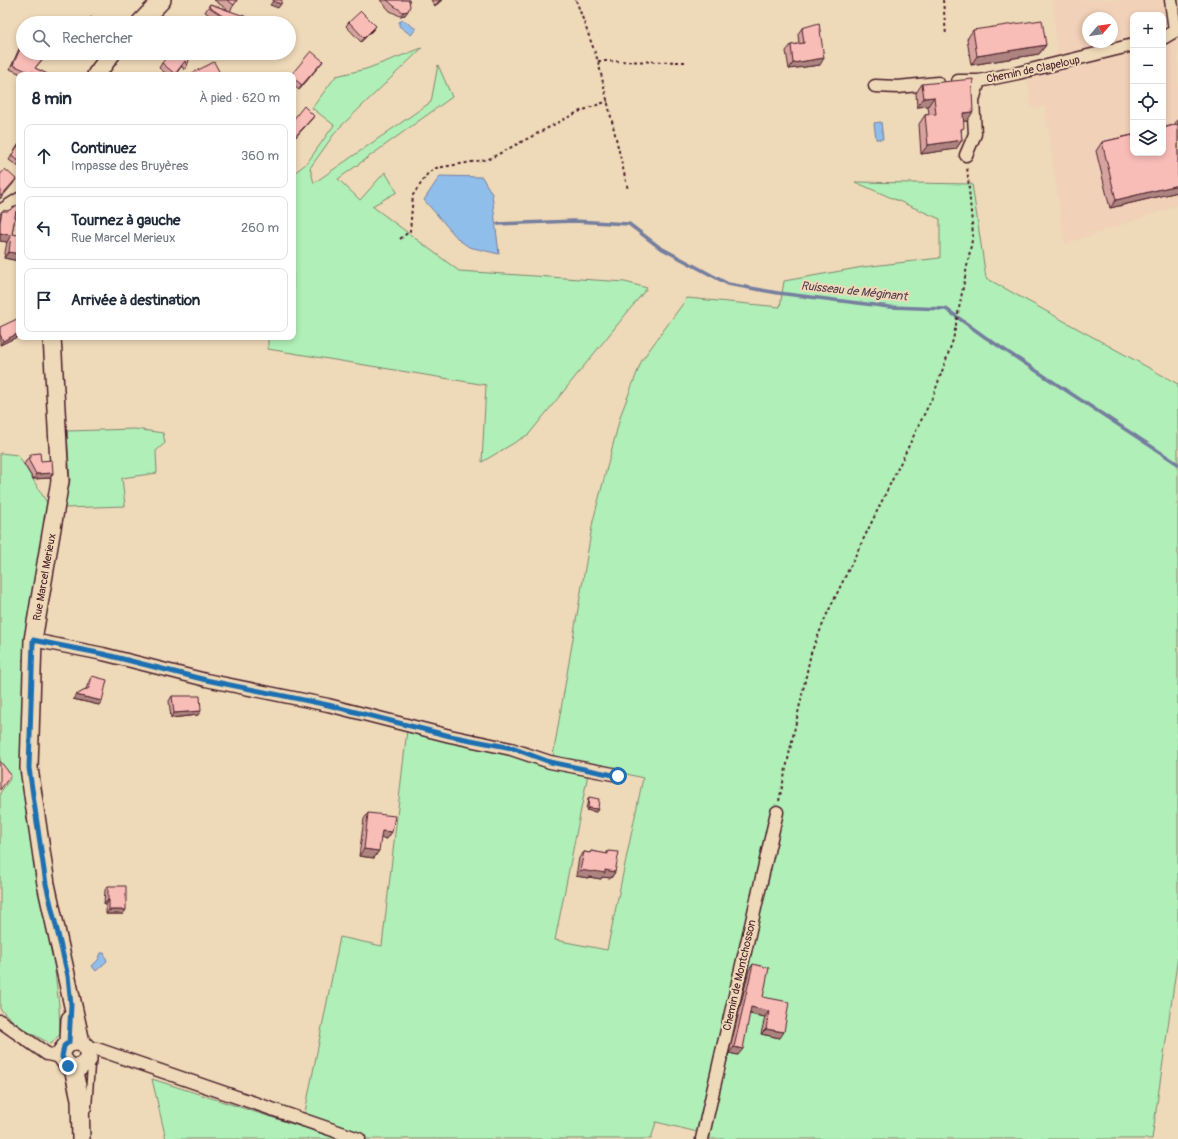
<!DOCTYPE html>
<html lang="fr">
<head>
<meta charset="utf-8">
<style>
	body { margin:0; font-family:Pangolin,sans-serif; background:#f6f6f7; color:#1f2937 }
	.controls { position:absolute; right:12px; top:12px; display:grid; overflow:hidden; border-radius:8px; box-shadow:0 2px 6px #0003 }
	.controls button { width:36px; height:36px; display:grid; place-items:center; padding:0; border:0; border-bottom:1px solid #e0e1e3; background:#fff; color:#1f2937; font:20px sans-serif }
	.compass { position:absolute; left:1082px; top:12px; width:36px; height:36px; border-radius:50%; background:#fff; box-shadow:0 2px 6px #0003; rotate:61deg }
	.stop { position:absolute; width:12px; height:12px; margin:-9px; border:3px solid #1f6fb2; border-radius:50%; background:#fff }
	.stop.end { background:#1f6fb2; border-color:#fff; box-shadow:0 1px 4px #0008 }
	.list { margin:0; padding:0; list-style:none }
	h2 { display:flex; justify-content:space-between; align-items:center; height:52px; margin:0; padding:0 16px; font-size:17px }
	h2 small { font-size:13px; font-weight:400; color:#747a83 }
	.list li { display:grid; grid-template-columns:26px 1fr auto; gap:12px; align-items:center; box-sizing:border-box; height:64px; margin:0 8px 8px; padding:0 8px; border:1px solid #e0e1e3; border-radius:8px }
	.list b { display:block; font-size:15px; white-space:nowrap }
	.list p { margin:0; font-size:13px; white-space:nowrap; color:#747a83 }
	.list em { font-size:13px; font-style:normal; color:#747a83 }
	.icon { flex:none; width:22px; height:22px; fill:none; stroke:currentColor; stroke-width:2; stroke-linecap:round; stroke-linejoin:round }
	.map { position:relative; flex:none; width:1178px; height:1139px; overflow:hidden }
	.search { position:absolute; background:#fff; box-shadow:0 2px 6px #0003; left:16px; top:16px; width:280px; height:44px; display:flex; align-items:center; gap:10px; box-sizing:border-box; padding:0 14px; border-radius:22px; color:#747a83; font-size:15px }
	.panel { position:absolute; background:#fff; box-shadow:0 2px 6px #0003; left:16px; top:72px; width:280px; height:268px; border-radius:8px }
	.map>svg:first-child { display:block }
</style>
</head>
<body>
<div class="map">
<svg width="1178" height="1139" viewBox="0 0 1178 1139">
	<rect width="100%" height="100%" fill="#eed9b8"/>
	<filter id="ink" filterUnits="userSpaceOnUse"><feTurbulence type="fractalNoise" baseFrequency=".025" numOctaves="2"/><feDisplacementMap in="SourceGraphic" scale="8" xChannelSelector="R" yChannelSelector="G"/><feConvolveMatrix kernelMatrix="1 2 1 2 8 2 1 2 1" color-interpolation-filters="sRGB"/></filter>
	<g filter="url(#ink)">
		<path fill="#f1d1b8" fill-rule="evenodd" d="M 1053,0 L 1178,0 L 1178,205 L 1065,244 L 1045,106 L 1032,108 L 1026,68 L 1049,62 L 1057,52 ZM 1133,15 L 1163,15 L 1163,153 L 1133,153 ZM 1088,18 L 1112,18 L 1112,42 L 1088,42 Z"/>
		<path fill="#b0efb7" stroke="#7d8771" d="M 422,48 L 337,130 L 310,168 L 314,183 L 431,102 L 438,65 L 452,97 L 338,179 L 360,200 L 385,172 L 397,192 L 372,206 L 459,271 L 625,282 L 647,288 L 529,434 L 482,462 L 486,385 L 268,349 L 268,337 L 293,337 L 293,174 L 307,163 L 334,125 L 312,108 L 336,76 L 366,69 Z
			M 855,182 L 972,184 L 986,278 L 1178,384 L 1178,956 L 1152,1139 L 710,1139 L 710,1135 L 656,1122 L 651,1139 L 166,1139 L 152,1079 L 302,1127 L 340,937 L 382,946 L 407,730 L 588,774 L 555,940 L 607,950 L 643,778 L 553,756 L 593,521 L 621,414 L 642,360 L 687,298 L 780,307 L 784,281 L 863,267 L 940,258 L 940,219 Z
			M 135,429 L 163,433 L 165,443 L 156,451 L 157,473 L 122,478 L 125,506 L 63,508 L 70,481 L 67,431 Z
			M 0,453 L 18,455 L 49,506 L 23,704 L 27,819 L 52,945 L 59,1006 L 60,1034 L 51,1044 L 21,1028 L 0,1009 L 0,793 L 10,779 L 0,765 Z"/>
		<path fill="#90beeb" stroke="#747e9e" d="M 403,20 L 416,29 L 411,35 L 399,26 L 399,22 Z
			M 881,122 L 883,139 L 876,139 L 874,123 Z
			M 440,176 L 482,177 L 492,194 L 499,254 L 469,247 L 459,240 L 424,200 Z
			M 101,953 L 104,953 L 107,961 L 96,971 L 92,966 L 98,960 Z"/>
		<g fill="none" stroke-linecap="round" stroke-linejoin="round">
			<path stroke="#747e9e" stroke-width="3.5" d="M 498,224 L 574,221 L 629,224 L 659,247 L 728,284 L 778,293 L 890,307 L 946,309 L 985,337 L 1178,464"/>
			<g stroke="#4a1f2b" stroke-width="9">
				<path id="lane" d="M 86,1111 L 88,1108 L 91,1065 L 89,1062"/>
			</g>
			<g stroke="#4a1f2b" stroke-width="15">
				<path id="street" d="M 1171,0 L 1175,31
					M 1163,38 L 1175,31
					M 958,81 L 979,81 L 1018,73 L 1133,45
					M 875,86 L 898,87 L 938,83
					M 966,155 L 975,134 L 973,100 L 979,81
					M 0,211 L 19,199
					M 33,640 L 103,654 L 206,680 L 328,705 L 450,736 L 511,749 L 550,762 L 618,775
					M 0,1021 L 47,1054 L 62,1057
					M 88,1049 L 97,1049 L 359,1139
					M 702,1139 L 777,812"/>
			</g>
			<g stroke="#4a1f2b" stroke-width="20">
				<path id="secondary" d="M 140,23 L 162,0
					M 96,75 L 112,53
					M 52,337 L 60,481 L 33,640 L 29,768 L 46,884 L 81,1042
					M 70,1019 L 69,1042 L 62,1051 L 62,1057 L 68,1066 L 79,1068 L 88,1060 L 88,1049 L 81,1042 L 71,1042
					M 73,1068 L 80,1099 L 81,1139"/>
			</g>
			<path stroke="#4a1f2b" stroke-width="2" stroke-dasharray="3 3" stroke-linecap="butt" d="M 576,0 L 598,61 L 628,190
				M 943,0 L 946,35
				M 598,61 L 686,62
				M 400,239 L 410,231 L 413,195 L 428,173 L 436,168 L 489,159 L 578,112 L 608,101
				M 779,801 L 811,653 L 827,614 L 934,394 L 953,340 L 973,235 L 967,166"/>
			<use href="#lane" stroke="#eed9b8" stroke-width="6"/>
			<use href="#street" stroke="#eed9b8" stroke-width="12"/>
			<use href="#secondary" stroke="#eed9b8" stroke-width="17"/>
		</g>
		<path fill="#d6a39e" stroke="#4a1f2b" d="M 214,0 L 237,0 L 230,11 L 246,19 L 257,23 L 221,23 L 205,12 L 210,4 L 228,10 Z
			M 380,0 L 409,0 L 405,15 L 400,16 L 390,11 Z
			M 431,0 L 442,0 L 435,6 Z
			M 349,22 L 373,30 L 361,42 L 346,26 Z
			M 802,28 L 820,65 L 789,69 L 786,51 L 791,45 L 799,44 L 798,34 Z
			M 973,30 L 1046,45 L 1039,54 L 971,65 L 967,39 Z
			M 23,40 L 23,53 L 48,53 L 35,68 L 49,75 L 23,75 L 10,69 Z
			M 190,53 L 187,66 L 184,70 L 182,66 L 175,75 L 168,75 L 159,68 L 162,63 Z
			M 323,61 L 299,90 L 293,85 L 293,75 Z
			M 922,84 L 967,121 L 963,121 L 961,133 L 962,140 L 956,149 L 921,154 L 919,124 L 925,115 L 929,114 L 928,106 L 917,107 L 916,93 Z
			M 1178,119 L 1178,192 L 1110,208 L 1096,151 L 1102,142 L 1174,125 Z
			M 19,144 L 19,167 L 9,160 Z
			M 19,204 L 19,219 L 15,218 L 12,234 L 19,261 L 4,258 L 7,242 L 0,241 L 0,214 L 2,211 L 8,211 Z
			M 0,327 L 19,336 L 0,345 Z
			M 31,454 L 41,461 L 53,473 L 50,478 L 33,479 L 24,464 Z
			M 92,676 L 99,705 L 73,699 L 86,689 L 89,681 Z
			M 172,696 L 198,715 L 171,718 L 169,701 Z
			M 589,797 L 598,809 L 596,812 L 586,810 L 588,799 Z
			M 368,813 L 387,839 L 381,838 L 374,858 L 359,856 L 364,819 Z
			M 591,851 L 606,854 L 608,851 L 615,872 L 611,878 L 602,877 L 601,879 L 589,877 L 588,878 L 576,876 L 579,858 L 584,852 L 590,853 Z
			M 108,886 L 123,914 L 106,914 L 106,905 L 104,904 L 105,890 Z
			M 753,964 L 763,997 L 780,1038 L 761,1034 L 765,1017 L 749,1014 L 738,1055 L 729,1053 L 749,970 Z"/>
		<path fill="#ae8481" stroke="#4a1f2b" d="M 440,0 L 442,0 L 435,6 L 438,2 Z
			M 273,1 L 281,4 L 278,8 L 270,5 Z
			M 408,11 L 405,15 L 400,16 L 403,12 Z
			M 376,26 L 373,30 L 361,42 L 364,38 Z
			M 1046,45 L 1039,54 L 971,65 L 977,56 Z
			M 824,58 L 820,65 L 789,69 L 793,63 Z
			M 323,61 L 320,65 L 299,90 L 302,85 Z
			M 934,97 L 928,106 L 917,107 L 924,98 Z
			M 973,112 L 967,121 L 956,122 L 963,113 Z
			M 314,116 L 311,120 L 293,140 L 293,139 Z
			M 962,140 L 956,149 L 921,154 L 928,145 Z
			M 16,179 L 13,184 L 0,199 L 1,196 Z
			M 1178,185 L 1178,192 L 1110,208 L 1116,200 Z
			M 16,211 L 19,212 L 19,219 L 12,218 Z
			M 0,233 L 11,235 L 7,242 L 0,241 Z
			M 9,252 L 19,254 L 19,261 L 4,258 Z
			M 19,333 L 19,336 L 0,345 L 3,341 Z
			M 53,473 L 50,478 L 33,479 L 36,474 Z
			M 76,695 L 102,701 L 99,705 L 73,699 Z
			M 201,711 L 198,715 L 171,718 L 174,713 Z
			M 588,808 L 598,809 L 596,812 L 586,810 Z
			M 382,831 L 392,832 L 387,839 L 377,837 Z
			M 364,849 L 379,851 L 374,858 L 359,856 Z
			M 580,870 L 605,870 L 615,872 L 611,878 L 602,877 L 601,879 L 589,877 L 588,878 L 576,876 Z
			M 108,900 L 109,900 L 106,905 L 104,904 Z
			M 109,910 L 126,910 L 123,914 L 106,914 Z
			M 751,1007 L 769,1011 L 765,1017 L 746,1013 Z
			M 766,1029 L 784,1032 L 780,1038 L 761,1034 Z
			M 734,1047 L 743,1049 L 738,1055 L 729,1053 Z"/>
		<path fill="#f9bdb8" stroke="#4a1f2b" d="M 227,0 L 237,0 L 234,5 Z
			M 273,0 L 282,0 L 281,4 L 273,1 Z
			M 387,0 L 409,0 L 410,6 L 408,11 L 403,12 L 394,6 Z
			M 210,4 L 247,17 L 246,19 L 257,23 L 233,23 L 209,7 Z
			M 361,11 L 376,26 L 364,38 L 349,22 Z
			M 91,17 L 97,23 L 85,23 Z
			M 1042,20 L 1046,45 L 977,56 L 973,30 Z
			M 819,23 L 824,58 L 793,63 L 791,45 L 804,43 L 802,28 Z
			M 23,42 L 23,53 L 47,53 L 35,68 L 49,75 L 31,75 L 33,71 L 31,73 L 13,65 Z
			M 311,51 L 323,61 L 302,85 L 293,78 L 293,75 L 291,75 Z
			M 170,53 L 190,53 L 191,54 L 187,66 L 185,61 L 175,74 L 162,63 Z
			M 214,62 L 221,75 L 193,75 L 192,73 Z
			M 110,73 L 114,75 L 109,75 Z
			M 973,79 L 972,92 L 973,112 L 963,113 L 964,128 L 961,129 L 962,140 L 928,145 L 925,115 L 936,114 L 934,97 L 924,98 L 922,84 Z
			M 304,106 L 314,116 L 293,139 L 293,120 Z
			M 1178,124 L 1178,185 L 1116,200 L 1102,142 L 1133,135 L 1133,153 L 1163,153 L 1163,128 Z
			M 19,144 L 19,161 L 11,156 Z
			M 5,169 L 16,179 L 1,196 L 0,195 L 0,175 Z
			M 19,204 L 19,212 L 16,211 L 12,234 L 19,235 L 19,254 L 9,252 L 11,235 L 0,233 L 0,222 L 2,211 L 8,211 Z
			M 19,318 L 19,333 L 3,341 L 0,334 L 0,327 Z
			M 40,453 L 41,461 L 52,460 L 53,473 L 36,474 L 28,459 L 31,458 L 31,454 Z
			M 92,676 L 107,680 L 102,701 L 76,695 L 89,688 Z
			M 172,696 L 200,696 L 201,711 L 174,713 Z
			M 0,761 L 11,775 L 0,790 Z
			M 589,797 L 599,799 L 598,809 L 588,808 Z
			M 368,813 L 395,816 L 392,832 L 382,831 L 379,851 L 364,849 Z
			M 591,851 L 608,854 L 608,851 L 619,852 L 615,872 L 605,870 L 605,873 L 593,871 L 593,872 L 580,870 L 584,852 L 590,853 Z
			M 108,886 L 126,886 L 126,910 L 109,910 L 109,900 L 108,900 Z
			M 753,964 L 769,968 L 763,997 L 789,1002 L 784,1032 L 766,1029 L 769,1011 L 751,1007 L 743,1049 L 734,1047 Z"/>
	</g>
	<g fill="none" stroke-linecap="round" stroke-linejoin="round" filter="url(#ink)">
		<path stroke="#1f6fb2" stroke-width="5" d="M 68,1066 L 62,1057 L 64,1046 L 69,1042 L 71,1005 L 68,976 L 46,884 L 29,768 L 33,640 L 103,654 L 206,680 L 328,705 L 450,736 L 512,748 L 550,762 L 618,776"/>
	</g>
	<g text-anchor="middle" stroke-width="4" stroke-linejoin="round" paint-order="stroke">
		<g font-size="11" fill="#4a1f2b" stroke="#eed9b8">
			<text transform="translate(1033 69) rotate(-12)" y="4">Chemin de Clapeloup</text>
			<text transform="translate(44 577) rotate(-80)" y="4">Rue Marcel Merieux</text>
			<text transform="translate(739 975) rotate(-77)" y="4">Chemin de Montchosson</text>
		</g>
		<g font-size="12" font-style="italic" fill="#583f51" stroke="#eed9b8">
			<text transform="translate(854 291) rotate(6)" y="4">Ruisseau de Méginant</text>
		</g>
	</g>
</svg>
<div class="controls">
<button>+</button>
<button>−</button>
<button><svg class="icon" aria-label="locate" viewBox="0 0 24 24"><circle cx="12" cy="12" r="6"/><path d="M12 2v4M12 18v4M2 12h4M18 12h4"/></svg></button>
<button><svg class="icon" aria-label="layers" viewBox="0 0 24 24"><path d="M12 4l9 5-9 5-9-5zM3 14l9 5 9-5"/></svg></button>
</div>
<svg class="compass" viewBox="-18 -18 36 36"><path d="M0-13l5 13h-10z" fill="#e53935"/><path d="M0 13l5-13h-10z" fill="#747a83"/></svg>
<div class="stop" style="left:618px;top:776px"></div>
<div class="stop end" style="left:68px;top:1066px"></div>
<div class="search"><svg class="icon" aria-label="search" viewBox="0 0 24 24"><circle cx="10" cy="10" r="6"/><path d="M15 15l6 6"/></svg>Rechercher</div>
<section class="panel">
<h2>8 min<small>À pied · 620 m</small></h2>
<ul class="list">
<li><svg class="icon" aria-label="ahead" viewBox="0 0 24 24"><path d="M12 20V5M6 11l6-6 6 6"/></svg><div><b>Continuez</b><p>Impasse des Bruyères</p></div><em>360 m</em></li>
<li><svg class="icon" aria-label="left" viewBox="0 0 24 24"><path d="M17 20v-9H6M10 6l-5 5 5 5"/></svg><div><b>Tournez à gauche</b><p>Rue Marcel Merieux</p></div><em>260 m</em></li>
<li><svg class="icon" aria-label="arrive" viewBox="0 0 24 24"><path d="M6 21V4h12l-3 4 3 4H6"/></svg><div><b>Arrivée à destination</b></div></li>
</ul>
</section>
</div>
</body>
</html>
